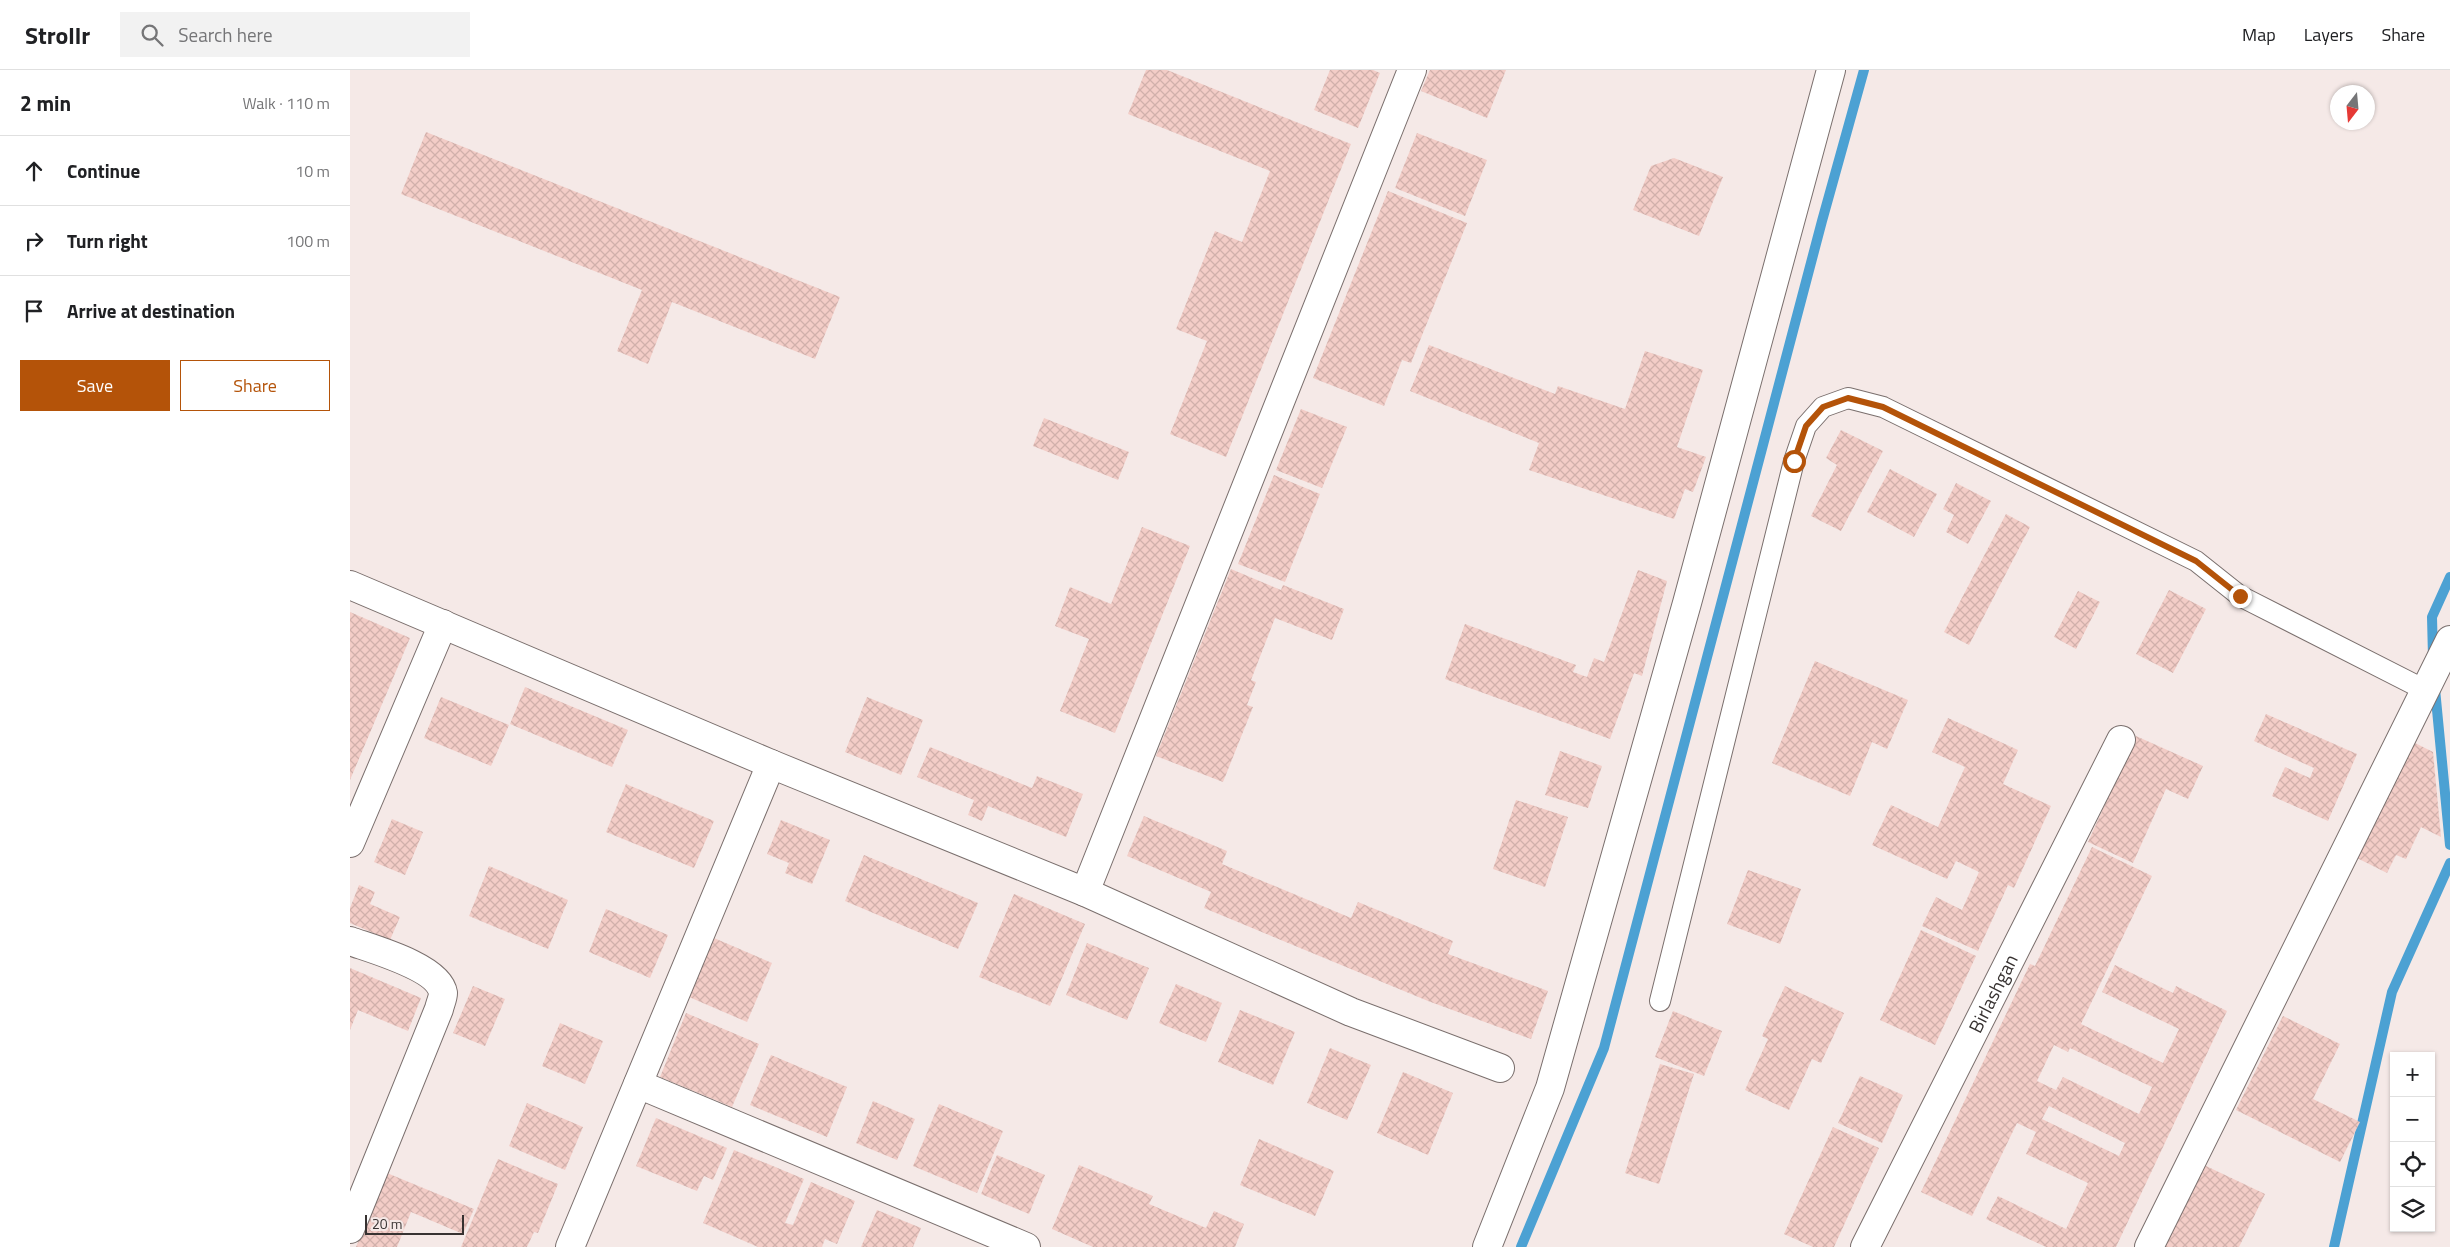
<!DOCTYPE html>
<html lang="en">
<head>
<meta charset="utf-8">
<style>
	body { margin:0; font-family:"Titillium Web",sans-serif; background:#f2f2f2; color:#202124 }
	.controls { position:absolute; right:15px; bottom:15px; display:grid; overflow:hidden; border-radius:0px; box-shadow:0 1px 4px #0004 }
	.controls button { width:45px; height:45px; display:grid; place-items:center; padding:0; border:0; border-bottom:1px solid #e0e0e0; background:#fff; color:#202124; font:25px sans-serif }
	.compass { position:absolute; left:1980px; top:15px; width:45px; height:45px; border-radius:50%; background:#fff; box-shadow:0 1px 4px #0004; rotate:196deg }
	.scale { position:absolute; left:15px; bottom:12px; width:99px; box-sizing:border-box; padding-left:5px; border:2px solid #373231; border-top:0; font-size:14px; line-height:18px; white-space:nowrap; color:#373231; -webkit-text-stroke:4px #f5e9e7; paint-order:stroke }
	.stop { position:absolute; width:15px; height:15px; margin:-11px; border:4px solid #b45309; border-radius:50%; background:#fff }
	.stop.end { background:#b45309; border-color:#fff; box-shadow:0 1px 5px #0008 }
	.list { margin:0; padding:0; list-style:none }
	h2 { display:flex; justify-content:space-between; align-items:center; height:65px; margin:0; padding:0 20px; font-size:21px }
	h2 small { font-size:16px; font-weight:400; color:#757577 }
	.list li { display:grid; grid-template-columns:32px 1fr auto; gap:15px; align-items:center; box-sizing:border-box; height:70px; padding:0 20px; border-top:1px solid #e0e0e0 }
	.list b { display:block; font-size:19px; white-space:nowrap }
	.list em { font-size:16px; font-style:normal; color:#757577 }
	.actions { display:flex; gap:10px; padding:15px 20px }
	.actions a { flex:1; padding:11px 0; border:1px solid #b45309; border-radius:0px; text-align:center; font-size:18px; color:#b45309 }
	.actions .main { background:#b45309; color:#fff }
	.icon { flex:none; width:28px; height:28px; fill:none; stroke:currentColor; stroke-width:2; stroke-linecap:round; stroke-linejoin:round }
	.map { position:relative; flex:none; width:2100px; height:1177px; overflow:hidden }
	header { display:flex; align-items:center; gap:30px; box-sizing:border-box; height:70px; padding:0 25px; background:#fff; border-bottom:1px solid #e0e0e0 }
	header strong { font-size:24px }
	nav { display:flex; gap:28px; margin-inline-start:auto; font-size:18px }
	.search { width:350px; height:45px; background:#f2f2f2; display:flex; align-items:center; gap:12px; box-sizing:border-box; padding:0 18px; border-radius:0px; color:#757577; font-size:19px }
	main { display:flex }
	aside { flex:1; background:#fff }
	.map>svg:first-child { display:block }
</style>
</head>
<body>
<header>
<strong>Strollr</strong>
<div class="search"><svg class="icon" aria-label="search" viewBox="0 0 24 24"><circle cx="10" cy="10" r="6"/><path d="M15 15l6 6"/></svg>Search here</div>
<nav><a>Map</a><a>Layers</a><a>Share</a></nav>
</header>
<main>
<aside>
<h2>2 min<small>Walk · 110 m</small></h2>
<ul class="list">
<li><svg class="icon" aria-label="ahead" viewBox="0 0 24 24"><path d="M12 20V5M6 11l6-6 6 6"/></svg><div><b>Continue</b></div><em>10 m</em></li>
<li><svg class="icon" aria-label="right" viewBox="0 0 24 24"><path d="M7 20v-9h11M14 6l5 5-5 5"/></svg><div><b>Turn right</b></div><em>100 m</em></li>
<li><svg class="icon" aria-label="arrive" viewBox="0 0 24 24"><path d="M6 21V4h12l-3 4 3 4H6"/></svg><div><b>Arrive at destination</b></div></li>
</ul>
<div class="actions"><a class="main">Save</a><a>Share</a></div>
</aside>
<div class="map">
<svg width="2100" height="1177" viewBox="0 0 2100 1177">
	<defs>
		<pattern id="building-cross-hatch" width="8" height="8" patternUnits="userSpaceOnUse" patternTransform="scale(1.25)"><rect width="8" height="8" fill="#f3cdc7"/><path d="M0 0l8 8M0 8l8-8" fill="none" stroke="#d1b0ab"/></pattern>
	</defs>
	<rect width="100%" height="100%" fill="#f5e9e7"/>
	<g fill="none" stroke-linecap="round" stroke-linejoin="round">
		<path stroke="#4ca1d3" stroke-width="10" d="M 2083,587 L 2082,547 L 2100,507
			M 2085,619 L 2100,775
			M 1171,1177 L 1254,978 L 1472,151 L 1514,0
			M 1984,1177 L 2042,922 L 2100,793"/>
	</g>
	<path fill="url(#building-cross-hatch)" fill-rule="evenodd" d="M 796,0 L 817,0 L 1001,74 L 876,387 L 820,364 L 857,271 L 826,259 L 865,161 L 892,172 L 920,101 L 778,44 Z
		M 980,0 L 1023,0 L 1030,3 L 1008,58 L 964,40 Z
		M 1080,0 L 1156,0 L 1137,48 L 1071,21 Z
		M 76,62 L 490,227 L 465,289 L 322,232 L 298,294 L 267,281 L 292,220 L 51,124 Z
		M 1067,63 L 1137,90 L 1115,146 L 1045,118 Z
		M 1324,88 L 1373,107 L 1349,166 L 1283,140 L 1301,96 Z
		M 1038,121 L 1117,153 L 1061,293 L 1052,290 L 1034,336 L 963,308 Z
		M 1079,275 L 1205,324 L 1208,316 L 1275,339 L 1295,281 L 1353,300 L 1327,377 L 1356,387 L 1343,422 L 1335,419 L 1324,449 L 1179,400 L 1189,373 L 1060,321 Z
		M 951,339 L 997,357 L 972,418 L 926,400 Z
		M 694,348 L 779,382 L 768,410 L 683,376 Z
		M 1491,360 L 1533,381 L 1491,461 L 1461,446 L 1487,395 L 1476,388 Z
		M 1540,399 L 1587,424 L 1564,467 L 1517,442 Z
		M 924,405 L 970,424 L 935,512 L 888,494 Z
		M 1606,413 L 1641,431 L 1618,474 L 1596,462 L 1604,445 L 1593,439 Z
		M 1656,444 L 1680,457 L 1619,575 L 1594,562 Z
		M 792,457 L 840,476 L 765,663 L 710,641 L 739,569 L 705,556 L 720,517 L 761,534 Z
		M 881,499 L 931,520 L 933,515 L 994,539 L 982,570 L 925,548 L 901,610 L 906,612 L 897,635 L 903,637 L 873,712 L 806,686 Z
		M 1288,500 L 1317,511 L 1292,606 L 1284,603 L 1260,669 L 1095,609 L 1115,554 L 1226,595 L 1223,602 L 1237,607 L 1244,588 L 1254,592 Z
		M 1819,520 L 1856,539 L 1823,603 L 1786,584 Z
		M 1728,521 L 1750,532 L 1726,579 L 1704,567 Z
		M 0,542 L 60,568 L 0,710 Z
		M 1465,591 L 1558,630 L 1537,679 L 1522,672 L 1500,726 L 1422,693 Z
		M 175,617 L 278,660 L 262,697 L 160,654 Z
		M 91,627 L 159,655 L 141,696 L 74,668 Z
		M 517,627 L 573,650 L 551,705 L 495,682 Z
		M 1916,644 L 2007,684 L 1978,751 L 1922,726 L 1935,697 L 1960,708 L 1964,698 L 1904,671 Z
		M 1598,648 L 1668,680 L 1653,714 L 1701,736 L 1664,818 L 1658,815 L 1628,881 L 1572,856 L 1586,827 L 1612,840 L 1629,802 L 1606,791 L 1597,809 L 1522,775 L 1541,735 L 1588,757 L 1615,697 L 1582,682 Z
		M 1786,666 L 1853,696 L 1838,729 L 1816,719 L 1783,793 L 1738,772 Z
		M 2065,673 L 2083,682 L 2091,767 L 2071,757 L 2056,789 L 2046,785 L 2037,803 L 2007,788 Z
		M 580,677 L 682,718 L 687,706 L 733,724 L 716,767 L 638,736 L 632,751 L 618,745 L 624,730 L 567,707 Z
		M 1210,681 L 1252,696 L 1238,738 L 1195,725 Z
		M 276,714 L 364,751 L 344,798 L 256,762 Z
		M 1166,730 L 1218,747 L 1195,817 L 1143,799 Z
		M 794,746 L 877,781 L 872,794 L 1001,848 L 1008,832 L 1103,871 L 1098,884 L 1198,921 L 1181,969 L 1078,931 L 854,838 L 861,822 L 777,786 Z
		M 42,749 L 73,762 L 55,805 L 24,792 Z
		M 431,750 L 480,770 L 462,814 L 435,803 L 439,793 L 417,784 Z
		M 1742,777 L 1802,806 L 1731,954 L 1813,993 L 1829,959 L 1752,922 L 1765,895 L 1823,923 L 1826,916 L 1877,941 L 1766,1177 L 1696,1177 L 1636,1149 L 1648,1126 L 1716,1159 L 1738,1113 L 1676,1084 L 1686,1062 L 1667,1053 L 1622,1146 L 1571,1122 L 1680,894 L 1685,896 ZM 1704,975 L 1718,982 L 1720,978 L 1802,1017 L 1789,1044 L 1713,1007 L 1706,1020 L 1687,1011 ZM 1699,1036 L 1775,1073 L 1769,1086 L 1692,1049 Z
		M 514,785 L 628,833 L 608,879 L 495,831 Z
		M 139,796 L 218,830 L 198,879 L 119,846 Z
		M 1398,800 L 1451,819 L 1430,874 L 1377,854 Z
		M 9,815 L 25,822 L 20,834 L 50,847 L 40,870 L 0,853 L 0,838 Z
		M 664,824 L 735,854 L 700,936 L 629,907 Z
		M 256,839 L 318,865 L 300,908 L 239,882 Z
		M 1571,860 L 1626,886 L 1585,975 L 1530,950 Z
		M 357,865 L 422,893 L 397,952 L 332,924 Z
		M 737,873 L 799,898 L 777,950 L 716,925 Z
		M 0,898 L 71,928 L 58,961 L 8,940 L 0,960 Z
		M 826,914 L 872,933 L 856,972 L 809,953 Z
		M 123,916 L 155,929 L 135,976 L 103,963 Z
		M 1435,916 L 1494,943 L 1471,993 L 1462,989 L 1439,1040 L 1395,1020 L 1418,969 L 1412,966 Z
		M 890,940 L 945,962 L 923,1015 L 868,992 Z
		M 1323,941 L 1372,961 L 1354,1006 L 1305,987 Z
		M 336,943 L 409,974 L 382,1037 L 310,1007 Z
		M 1933,946 L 1990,974 L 1963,1029 L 2010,1052 L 1990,1092 L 1886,1040 Z
		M 210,953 L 253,971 L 235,1014 L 192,996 Z
		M 980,978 L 1021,995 L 997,1050 L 957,1033 Z
		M 421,985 L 497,1017 L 477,1067 L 400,1035 Z
		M 1310,994 L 1344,1004 L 1309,1114 L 1275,1103 Z
		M 1053,1002 L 1103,1023 L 1078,1085 L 1027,1063 Z
		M 1510,1006 L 1553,1025 L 1532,1073 L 1488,1053 Z
		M 523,1031 L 565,1049 L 547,1090 L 506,1073 Z
		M 177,1033 L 233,1057 L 215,1100 L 159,1076 Z
		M 589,1034 L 653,1061 L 627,1123 L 563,1096 Z
		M 306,1048 L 377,1078 L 363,1110 L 354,1106 L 347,1121 L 286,1096 Z
		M 1483,1057 L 1529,1078 L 1484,1177 L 1463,1177 L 1434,1164 Z
		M 909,1069 L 984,1101 L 965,1146 L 890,1115 Z
		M 384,1080 L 454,1109 L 435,1153 L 443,1155 L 461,1112 L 505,1131 L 487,1174 L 475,1169 L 472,1177 L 408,1177 L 353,1153 Z
		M 647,1085 L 695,1105 L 679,1144 L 631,1124 Z
		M 148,1089 L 208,1114 L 188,1163 L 184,1162 L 177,1177 L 111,1177 Z
		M 729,1095 L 803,1126 L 799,1134 L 856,1158 L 864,1141 L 894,1154 L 885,1177 L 743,1177 L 702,1159 Z
		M 1854,1095 L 1915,1124 L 1889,1177 L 1815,1177 Z
		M 37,1103 L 124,1139 L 113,1164 L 61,1142 L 47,1177 L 6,1177 Z
		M 527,1140 L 571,1158 L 563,1177 L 511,1177 Z"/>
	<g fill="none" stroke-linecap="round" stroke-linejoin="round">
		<g stroke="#7a6f6d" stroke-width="22">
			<path id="service" d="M 1310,931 L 1444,391 L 1456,356 L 1473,337 L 1498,328 L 1533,337 L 1846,491 L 1890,526 L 2075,620"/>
		</g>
		<g stroke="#7a6f6d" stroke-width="30">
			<g id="minor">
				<path d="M 0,515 L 421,694 L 735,822 L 1001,942 L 1150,998"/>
				<path d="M 0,773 L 93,554"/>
				<path d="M 735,822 L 1062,0"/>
				<path d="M 0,871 C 22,879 89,897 93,923 C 93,928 90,934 89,939 L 0,1159"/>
				<path d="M 288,1014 L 676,1177"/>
				<path d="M 220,1177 L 421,694"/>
				<path d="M 1137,1177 L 1200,1018 L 1337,533 L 1481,0"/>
				<path id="s1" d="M 1515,1177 L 1771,670"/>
				<path d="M 1799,1177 L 2100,570"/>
			</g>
		</g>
		<use href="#service" stroke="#fff" stroke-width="20"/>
		<use href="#minor" stroke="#fff" stroke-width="28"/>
	</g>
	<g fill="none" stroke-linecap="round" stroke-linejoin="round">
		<path stroke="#b45309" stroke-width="6" d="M 1444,391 L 1456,356 L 1473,337 L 1498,328 L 1533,337 L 1846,491 L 1890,526"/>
	</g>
	<g text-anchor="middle" stroke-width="4.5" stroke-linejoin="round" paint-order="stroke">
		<g font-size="19" fill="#373231" stroke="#f5e9e7">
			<text dy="7" stroke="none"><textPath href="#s1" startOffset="284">Birlashgan</textPath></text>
		</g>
	</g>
</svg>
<div class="controls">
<button>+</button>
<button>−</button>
<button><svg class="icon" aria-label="locate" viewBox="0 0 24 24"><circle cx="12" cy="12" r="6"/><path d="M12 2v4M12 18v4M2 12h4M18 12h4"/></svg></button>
<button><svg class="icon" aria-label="layers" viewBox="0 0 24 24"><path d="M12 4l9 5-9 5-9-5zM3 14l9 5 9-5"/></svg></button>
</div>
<svg class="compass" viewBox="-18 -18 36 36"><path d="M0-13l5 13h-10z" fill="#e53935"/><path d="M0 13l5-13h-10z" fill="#757577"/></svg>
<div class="scale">20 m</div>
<div class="stop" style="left:1444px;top:391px"></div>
<div class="stop end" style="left:1890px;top:526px"></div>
</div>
</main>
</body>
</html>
